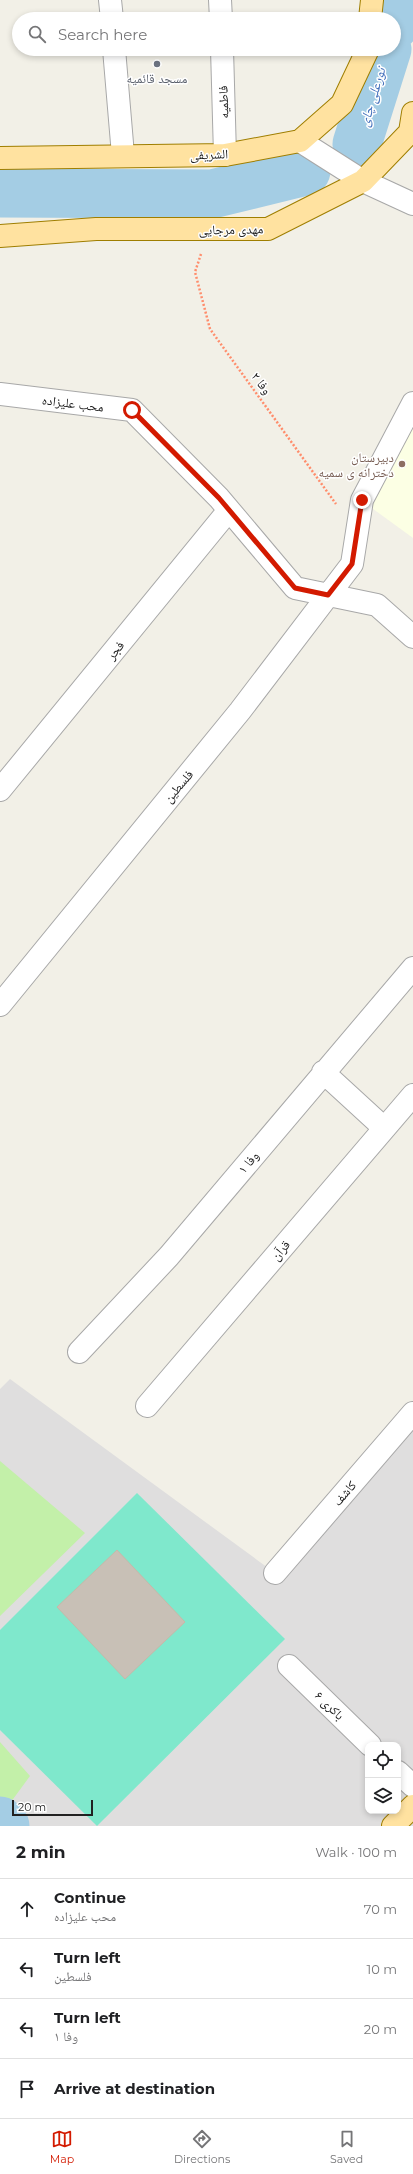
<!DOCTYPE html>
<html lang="en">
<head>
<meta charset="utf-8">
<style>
	body { margin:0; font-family:Montserrat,"Noto Naskh Arabic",sans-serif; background:#f6f6f6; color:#202124 }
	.controls { position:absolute; right:12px; bottom:12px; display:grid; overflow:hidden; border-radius:8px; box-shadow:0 2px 6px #0003 }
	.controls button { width:36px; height:36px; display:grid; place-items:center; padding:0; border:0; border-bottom:1px solid #e0e0e0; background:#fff; color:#202124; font:20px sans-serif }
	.scale { position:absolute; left:12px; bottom:10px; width:81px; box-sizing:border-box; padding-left:4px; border:2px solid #212121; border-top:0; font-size:11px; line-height:14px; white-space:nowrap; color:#212121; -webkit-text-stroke:3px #fff; paint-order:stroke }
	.stop { position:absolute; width:12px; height:12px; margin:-9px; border:3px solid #d31a00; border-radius:50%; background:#fff }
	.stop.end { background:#d31a00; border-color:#fff; box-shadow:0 1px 4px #0008 }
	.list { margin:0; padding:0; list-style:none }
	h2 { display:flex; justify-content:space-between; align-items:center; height:52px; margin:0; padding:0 16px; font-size:17px }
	h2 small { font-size:13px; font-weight:400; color:#757577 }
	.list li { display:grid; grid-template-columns:26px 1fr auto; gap:12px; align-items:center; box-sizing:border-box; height:60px; padding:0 16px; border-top:1px solid #e0e0e0 }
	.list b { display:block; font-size:15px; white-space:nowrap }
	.list p { margin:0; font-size:13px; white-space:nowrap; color:#757577 }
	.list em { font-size:13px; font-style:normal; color:#757577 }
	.icon { flex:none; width:22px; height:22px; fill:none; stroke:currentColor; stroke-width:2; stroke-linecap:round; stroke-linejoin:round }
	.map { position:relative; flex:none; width:413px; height:1826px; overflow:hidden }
	.search { position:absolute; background:#fff; box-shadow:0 2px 6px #0003; left:12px; right:12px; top:12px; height:44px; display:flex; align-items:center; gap:10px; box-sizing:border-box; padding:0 14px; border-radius:22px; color:#757577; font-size:15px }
	.sheet { height:292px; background:#fff }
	nav { display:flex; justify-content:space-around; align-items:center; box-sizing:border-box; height:56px; border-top:1px solid #e0e0e0; background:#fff; font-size:11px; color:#757577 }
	nav a { display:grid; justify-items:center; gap:2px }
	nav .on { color:#d31a00 }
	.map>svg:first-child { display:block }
</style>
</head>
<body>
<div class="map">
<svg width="413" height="1826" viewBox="0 0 413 1826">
	<rect width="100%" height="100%" fill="#f2f0e7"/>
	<path fill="#dfdede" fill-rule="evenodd" d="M 10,1379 L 275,1573 L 413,1413 L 413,1826 L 7,1826 L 0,1819 L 0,1389 ZM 368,1745 L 398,1745 L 398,1811 L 368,1811 Z"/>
	<path fill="#fcffe4" d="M 413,421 L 413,538 L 369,506 Z"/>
	<path fill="#c3f0a9" d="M 0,1461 L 85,1533 L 0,1616 Z
		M 0,1742 L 30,1776 L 5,1810 L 0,1805 Z"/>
	<path fill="#7fe8cc" d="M 137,1493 L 285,1639 L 97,1826 L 0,1730 L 0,1630 Z"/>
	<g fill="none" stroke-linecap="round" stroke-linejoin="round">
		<path stroke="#a4cde4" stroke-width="49" d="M 394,26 L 402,0
			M 357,144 L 387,49
			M 0,193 L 212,194 L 306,171
			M 0,1821 L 5,1826"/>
	</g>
	<path fill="#c8c0b6" stroke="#c6b9a8" d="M 117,1550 L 185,1622 L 125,1679 L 57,1607 Z"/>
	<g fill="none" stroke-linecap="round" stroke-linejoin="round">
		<g stroke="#a8a8a8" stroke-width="24">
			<path id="minor" d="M 110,0 L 112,19
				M 220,0 L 221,19
				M 114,49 L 123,155
				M 222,49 L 225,155
				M 300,141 L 363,181 L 413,204
				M 0,394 L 132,410 L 219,498 L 295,588 L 377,605 L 413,637
				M 0,790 L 229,510
				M 0,1005 L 240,711 L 352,564 L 362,500 L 413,403
				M 323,1072 L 384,1128
				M 79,1352 L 169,1256 L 413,968
				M 147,1406 L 413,1095
				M 275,1573 L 413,1413
				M 289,1666 L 370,1745
				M 398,1772 L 413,1786"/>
		</g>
		<g stroke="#9f7e00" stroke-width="24">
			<path id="major" d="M 370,19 L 372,0
				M 0,158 L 225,155 L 300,141 L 342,104 L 368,49
				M 0,236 L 96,229 L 268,229 L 363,181 L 410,132 L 413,113
				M 393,1826 L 413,1806"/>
		</g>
		<path stroke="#ff8d6c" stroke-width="2.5" stroke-dasharray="2 2" stroke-linecap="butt" d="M 201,254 L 195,272 L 210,329 L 336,504"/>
		<use href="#minor" stroke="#fff" stroke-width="22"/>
		<use href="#major" stroke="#ffe2a0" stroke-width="22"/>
	</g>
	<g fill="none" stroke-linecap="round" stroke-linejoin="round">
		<path stroke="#d31a00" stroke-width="5" d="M 132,410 L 219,498 L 295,588 L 328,595 L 352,564 L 362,500"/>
	</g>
	<circle fill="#6b7280" stroke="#fff" stroke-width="1.5" cx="157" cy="64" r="4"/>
	<circle fill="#8d6e63" stroke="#fff" stroke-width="1.5" cx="402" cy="464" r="4"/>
	<g text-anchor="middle" stroke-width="3" stroke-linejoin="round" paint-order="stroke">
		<g font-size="13" fill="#5b616d" stroke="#fff">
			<text x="157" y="83">مسجد قائمیه</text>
		</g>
		<g font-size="13" fill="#212121" stroke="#fff">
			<text transform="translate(223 102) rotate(-92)" y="5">فاطمیه</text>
			<text transform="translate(209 154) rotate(-2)" y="5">الشریفی</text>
			<text transform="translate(231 229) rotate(-1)" y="5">مهدی مرجایی</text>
			<text transform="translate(262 383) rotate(54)" y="5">وفا ۲</text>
			<text transform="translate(73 403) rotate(7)" y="5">محب علیزاده</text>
			<text transform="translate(115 650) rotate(-51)" y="5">فجر</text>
			<text transform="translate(178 786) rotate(-50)" y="5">فلسطین</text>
			<text transform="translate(248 1162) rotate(-50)" y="5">وفا ۱</text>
			<text transform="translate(280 1250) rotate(-50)" y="5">قرآن</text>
			<text transform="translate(344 1493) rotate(-49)" y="5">کاشف</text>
			<text transform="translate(330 1705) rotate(44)" y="5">باکری ۶</text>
		</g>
		<g font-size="13" fill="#785e54" stroke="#fff" text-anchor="end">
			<text x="394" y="462">دبیرستان<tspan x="394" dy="15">دخترانه ی سمیه</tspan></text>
		</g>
		<g font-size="14" font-style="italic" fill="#4370bc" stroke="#fff">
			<text transform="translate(372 97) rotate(-73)" y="5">نورعلی چای</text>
		</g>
	</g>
</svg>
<div class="controls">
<button><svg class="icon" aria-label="locate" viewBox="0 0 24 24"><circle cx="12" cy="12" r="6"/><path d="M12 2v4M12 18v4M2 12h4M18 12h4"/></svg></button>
<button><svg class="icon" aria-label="layers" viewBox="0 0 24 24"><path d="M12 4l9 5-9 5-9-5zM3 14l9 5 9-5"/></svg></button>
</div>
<div class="scale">20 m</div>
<div class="stop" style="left:132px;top:410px"></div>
<div class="stop end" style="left:362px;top:500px"></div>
<div class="search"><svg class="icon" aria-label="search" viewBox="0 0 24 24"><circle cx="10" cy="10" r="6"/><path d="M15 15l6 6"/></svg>Search here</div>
</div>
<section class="sheet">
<h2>2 min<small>Walk · 100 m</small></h2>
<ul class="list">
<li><svg class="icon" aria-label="ahead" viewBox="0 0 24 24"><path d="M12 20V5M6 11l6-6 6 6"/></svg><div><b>Continue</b><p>محب علیزاده</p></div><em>70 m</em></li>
<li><svg class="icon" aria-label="left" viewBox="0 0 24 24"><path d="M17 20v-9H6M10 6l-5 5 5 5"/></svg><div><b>Turn left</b><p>فلسطین</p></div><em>10 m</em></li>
<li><svg class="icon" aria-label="left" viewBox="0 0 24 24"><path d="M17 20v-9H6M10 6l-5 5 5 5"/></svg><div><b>Turn left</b><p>وفا ۱</p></div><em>20 m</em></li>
<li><svg class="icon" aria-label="arrive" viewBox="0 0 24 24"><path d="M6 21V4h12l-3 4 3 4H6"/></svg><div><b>Arrive at destination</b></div></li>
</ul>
</section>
<nav>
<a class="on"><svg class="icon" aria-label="map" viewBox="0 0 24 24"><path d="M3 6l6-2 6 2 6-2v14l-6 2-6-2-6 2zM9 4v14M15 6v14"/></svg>Map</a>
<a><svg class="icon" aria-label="directions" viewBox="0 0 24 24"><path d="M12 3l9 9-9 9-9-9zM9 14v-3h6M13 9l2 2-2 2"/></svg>Directions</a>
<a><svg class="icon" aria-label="saved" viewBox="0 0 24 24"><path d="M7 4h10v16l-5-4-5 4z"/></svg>Saved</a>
</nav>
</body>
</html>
